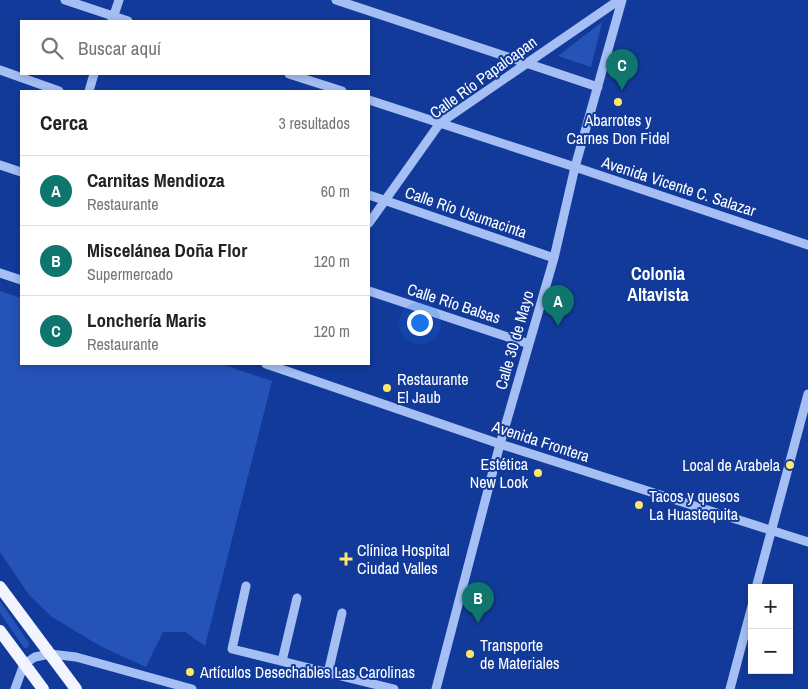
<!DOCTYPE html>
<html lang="es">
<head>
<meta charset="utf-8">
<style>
	body { margin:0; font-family:"Archivo Narrow",sans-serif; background:#f2f2f2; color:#222 }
	.controls { position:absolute; right:15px; bottom:15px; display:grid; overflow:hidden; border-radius:0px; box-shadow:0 2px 8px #0003 }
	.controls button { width:45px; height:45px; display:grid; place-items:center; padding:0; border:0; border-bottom:1px solid #e0e0e0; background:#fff; color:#222; font:25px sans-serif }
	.you { position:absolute; left:419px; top:322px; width:18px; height:18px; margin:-12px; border:4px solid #fff; border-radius:50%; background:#1a73e8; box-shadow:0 0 0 8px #1a73e833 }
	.badge { display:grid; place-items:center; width:32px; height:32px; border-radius:50%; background:#0f766e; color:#fff; font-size:16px; font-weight:700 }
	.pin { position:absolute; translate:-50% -41px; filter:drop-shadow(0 1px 2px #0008) }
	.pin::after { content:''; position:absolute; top:26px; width:18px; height:15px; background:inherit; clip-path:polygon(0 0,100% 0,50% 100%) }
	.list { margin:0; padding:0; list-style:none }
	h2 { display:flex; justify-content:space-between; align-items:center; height:65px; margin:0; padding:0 20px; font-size:21px }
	h2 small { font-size:16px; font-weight:400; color:#767676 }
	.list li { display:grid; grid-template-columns:32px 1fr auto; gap:15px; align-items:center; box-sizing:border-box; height:70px; padding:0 20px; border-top:1px solid #e0e0e0 }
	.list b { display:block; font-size:19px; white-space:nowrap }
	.list p { margin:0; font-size:16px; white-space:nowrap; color:#767676 }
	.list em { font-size:16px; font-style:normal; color:#767676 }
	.icon { flex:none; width:28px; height:28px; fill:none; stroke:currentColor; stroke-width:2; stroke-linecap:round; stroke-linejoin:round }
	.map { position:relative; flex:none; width:808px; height:689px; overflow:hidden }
	.search { position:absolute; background:#fff; box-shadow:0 2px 8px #0003; left:20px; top:20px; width:350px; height:55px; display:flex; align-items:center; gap:12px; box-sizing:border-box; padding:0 18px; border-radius:0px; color:#767676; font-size:19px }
	.panel { position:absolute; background:#fff; box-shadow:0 2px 8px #0003; left:20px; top:90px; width:350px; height:275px; border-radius:0px }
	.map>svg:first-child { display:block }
</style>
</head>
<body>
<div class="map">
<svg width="808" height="689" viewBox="0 0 808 689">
	<rect width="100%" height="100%" fill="#123a9a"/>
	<path fill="#2553b8" d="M 602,22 L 591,67 L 558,56 Z
		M 0,291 L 21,298 L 21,364 L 221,364 L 272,381 L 205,646 L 185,632 L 163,632 L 146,667 L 100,646 L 52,617 L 29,595 L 0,552 Z
		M 0,601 L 29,643 L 29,646 L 27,648 L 24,648 L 0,613 Z"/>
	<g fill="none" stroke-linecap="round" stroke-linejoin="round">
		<path stroke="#a5bef4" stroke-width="9" d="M 65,0 L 128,21
			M 336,0 L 598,87
			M 112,21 L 119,0
			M 0,70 L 59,91
			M 289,74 L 342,91
			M 89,91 L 94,74
			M 369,100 L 575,167 L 808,245
			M 0,165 L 21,172
			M 369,195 L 554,258
			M 369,223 L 440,123 L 619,0
			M 0,273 L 21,280
			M 369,291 L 529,344
			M 266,364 L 500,444 L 808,542
			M 246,586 L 232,649 L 394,689
			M 756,588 L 808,394
			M 282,661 L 297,598
			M 328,673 L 342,613
			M 15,689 L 24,664 L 35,657 L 50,654 L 76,657 L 192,689
			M 436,689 L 500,444 L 554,258 L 575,167 L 622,0
			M 730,689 L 752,606"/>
		<path stroke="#f2f5ff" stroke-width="12" d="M 0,587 L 76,689
			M 0,631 L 43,689"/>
	</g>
	<g fill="#ffe868" stroke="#123a9a" stroke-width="2">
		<circle cx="618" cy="102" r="5"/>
		<circle cx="387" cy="388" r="5"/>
		<circle cx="790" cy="465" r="5"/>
		<circle cx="538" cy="473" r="5"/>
		<circle cx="639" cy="505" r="5"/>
		<path d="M343.5 551.5h5v5h5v5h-5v5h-5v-5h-5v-5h5z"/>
		<circle cx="470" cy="654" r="5"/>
		<circle cx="190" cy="672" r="5"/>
	</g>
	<g text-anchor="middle" stroke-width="4" stroke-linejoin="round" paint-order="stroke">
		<g font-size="16" fill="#fff" stroke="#123a9a">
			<text transform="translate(483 77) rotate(-36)" y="6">Calle Río Papaloapan</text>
			<text transform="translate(679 186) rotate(18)" y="6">Avenida Vicente C. Salazar</text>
			<text transform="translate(466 212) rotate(19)" y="6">Calle Río Usumacinta</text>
			<text transform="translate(454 303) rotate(18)" y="6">Calle Río Balsas</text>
			<text transform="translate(514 340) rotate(-74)" y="6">Calle 30 de Mayo</text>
			<text transform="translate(541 441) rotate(18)" y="6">Avenida Frontera</text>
		</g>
		<g font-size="16" fill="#fff" stroke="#123a9a" text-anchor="start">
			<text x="618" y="126" text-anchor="middle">Abarrotes y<tspan x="618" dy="18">Carnes Don Fidel</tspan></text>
			<text x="397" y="385">Restaurante<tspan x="397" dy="18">El Jaub</tspan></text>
			<text x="528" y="470" text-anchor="end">Estética<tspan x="528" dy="18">New Look</tspan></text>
			<text x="780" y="471" text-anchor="end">Local de Arabela</text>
			<text x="649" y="502">Tacos y quesos<tspan x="649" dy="18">La Huastequita</tspan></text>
			<text x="357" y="556">Clínica Hospital<tspan x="357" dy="18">Ciudad Valles</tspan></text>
			<text x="480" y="651">Transporte<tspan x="480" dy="18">de Materiales</tspan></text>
			<text x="200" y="678">Artículos Desechables Las Carolinas</text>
		</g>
		<g font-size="18" font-weight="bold" fill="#fff" stroke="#123a9a">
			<text x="658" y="280">Colonia<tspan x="658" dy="21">Altavista</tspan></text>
		</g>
	</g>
</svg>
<div class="controls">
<button>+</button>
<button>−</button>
</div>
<div class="you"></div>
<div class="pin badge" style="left:558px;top:326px">A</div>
<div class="pin badge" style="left:478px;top:623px">B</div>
<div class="pin badge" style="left:622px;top:90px">C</div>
<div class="search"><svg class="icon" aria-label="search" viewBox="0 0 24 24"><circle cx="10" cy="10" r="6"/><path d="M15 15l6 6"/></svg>Buscar aquí</div>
<section class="panel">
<h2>Cerca<small>3 resultados</small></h2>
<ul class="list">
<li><span class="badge">A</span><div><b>Carnitas Mendioza</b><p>Restaurante</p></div><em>60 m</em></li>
<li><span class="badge">B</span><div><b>Miscelánea Doña Flor</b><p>Supermercado</p></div><em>120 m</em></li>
<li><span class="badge">C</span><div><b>Lonchería Maris</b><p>Restaurante</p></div><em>120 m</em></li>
</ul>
</section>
</div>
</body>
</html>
